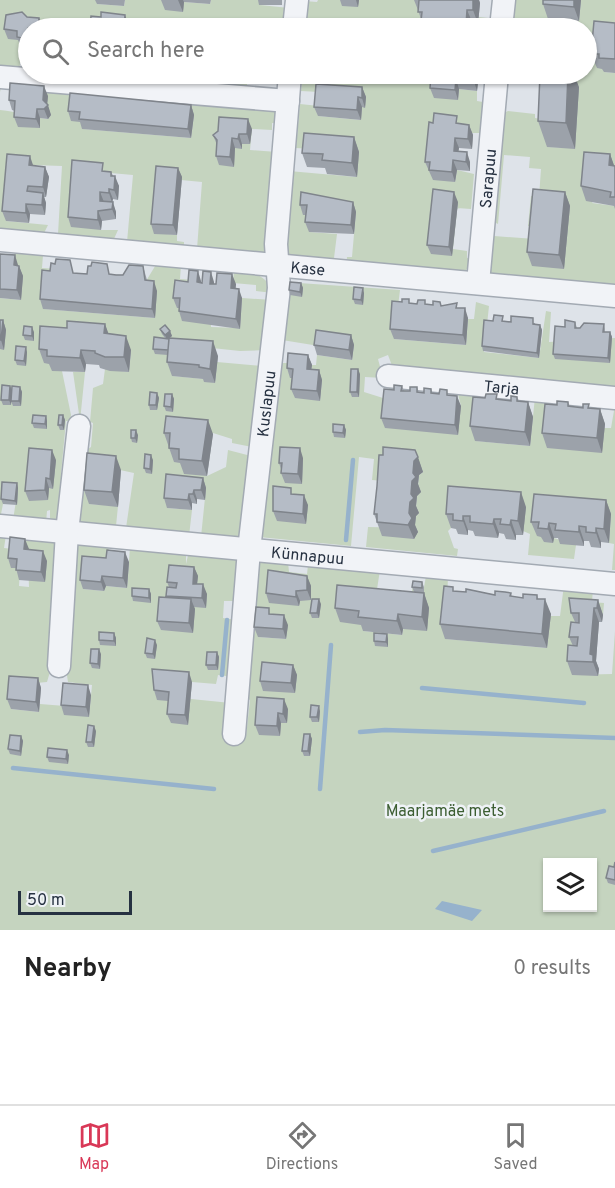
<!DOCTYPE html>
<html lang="en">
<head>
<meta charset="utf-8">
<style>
	body { margin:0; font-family:Overpass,sans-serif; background:#f2f2f2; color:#222 }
	.controls { position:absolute; right:18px; bottom:18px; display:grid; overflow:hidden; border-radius:0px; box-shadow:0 2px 4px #0004 }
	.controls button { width:54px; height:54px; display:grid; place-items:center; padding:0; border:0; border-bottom:2px solid #e0e0e0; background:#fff; color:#222; font:30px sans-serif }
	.scale { position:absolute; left:18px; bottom:15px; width:114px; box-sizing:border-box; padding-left:6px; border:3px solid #263141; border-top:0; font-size:16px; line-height:21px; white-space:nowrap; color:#263141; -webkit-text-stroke:4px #eef2f6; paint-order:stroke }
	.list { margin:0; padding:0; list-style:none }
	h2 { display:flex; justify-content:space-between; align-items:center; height:78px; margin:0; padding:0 24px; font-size:26px }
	h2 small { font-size:20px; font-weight:400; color:#767676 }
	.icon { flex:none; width:33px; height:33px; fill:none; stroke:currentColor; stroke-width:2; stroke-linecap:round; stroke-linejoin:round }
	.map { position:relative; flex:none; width:615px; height:930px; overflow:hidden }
	.search { position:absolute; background:#fff; box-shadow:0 2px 4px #0004; left:18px; right:18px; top:18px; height:66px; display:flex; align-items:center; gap:15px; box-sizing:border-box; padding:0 21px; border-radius:33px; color:#767676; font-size:22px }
	.sheet { height:174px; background:#fff }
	nav { display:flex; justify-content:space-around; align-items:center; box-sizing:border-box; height:84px; border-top:2px solid #e0e0e0; background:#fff; font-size:16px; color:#767676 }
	nav a { display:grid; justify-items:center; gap:3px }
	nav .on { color:#d93857 }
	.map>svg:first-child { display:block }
</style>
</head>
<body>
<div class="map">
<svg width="615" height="930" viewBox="0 0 615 930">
	<rect width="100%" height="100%" fill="#dee3e9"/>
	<path fill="#c5d4bf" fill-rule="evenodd" d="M 0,0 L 97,0 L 97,4 L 124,6 L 125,0 L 166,0 L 182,12 L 184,2 L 210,4 L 211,0 L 260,0 L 260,5 L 289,8 L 288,28 L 28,28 L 28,57 L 26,63 L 20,63 L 19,71 L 0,69 Z
		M 318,0 L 418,0 L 425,11 L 427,28 L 301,28 L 304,1 L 317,2 Z
		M 514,0 L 549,0 L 579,21 L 581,0 L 615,0 L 615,37 L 604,69 L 604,72 L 615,73 L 615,168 L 592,203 L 615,206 L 615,288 L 492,275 L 490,270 L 494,236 L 535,239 L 536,227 L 528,226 L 531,196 L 539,197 L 541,169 L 529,168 L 530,157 L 504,155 L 498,224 L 494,222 L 504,113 L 508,111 L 535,114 L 535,118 L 548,120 L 547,147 L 575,148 L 550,74 L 586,74 L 586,28 L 511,28 Z
		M 479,17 L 488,18 L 488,26 L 496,28 L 472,28 L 473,24 L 478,24 Z
		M 207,74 L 247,74 L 247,92 L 183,86 L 184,78 L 206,80 Z
		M 303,74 L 436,74 L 458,100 L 459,89 L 477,91 L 477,101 L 489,103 L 486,133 L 460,133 L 434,172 L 455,182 L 457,170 L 474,174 L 471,209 L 457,208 L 458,202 L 453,249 L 467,251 L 467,258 L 475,259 L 463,274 L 346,268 L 347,257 L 352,257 L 356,212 L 303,214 L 311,215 L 309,232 L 337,234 L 333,266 L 288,257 L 283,243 L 289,171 L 356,177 L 359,152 L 296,148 L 300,104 L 319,106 L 318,116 L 360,120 L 362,107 L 365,107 L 319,92 L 301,91 Z
		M 0,83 L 74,90 L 83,129 L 191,138 L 194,115 L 188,114 L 189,104 L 275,109 L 280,124 L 272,123 L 272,130 L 252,129 L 250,150 L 277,152 L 266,250 L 262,254 L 197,249 L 202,182 L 181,180 L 181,177 L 155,233 L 177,235 L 177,241 L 184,242 L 184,247 L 127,242 L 133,175 L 77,170 L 101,230 L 118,230 L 113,241 L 58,234 L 62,166 L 33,165 L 6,221 L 48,225 L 43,235 L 0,233 L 0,110 C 17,111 32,118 48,119 L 51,115 L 48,110 L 15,93 L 15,89 L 1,88 L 0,92 Z
		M 15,250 L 43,255 L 42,268 L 59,269 L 44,309 L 155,318 L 146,281 L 157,263 L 181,265 L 180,279 L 193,280 L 177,308 L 183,308 L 211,323 L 211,327 L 240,328 L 242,298 L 273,300 L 266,350 L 240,351 L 156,342 L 174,355 L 173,376 L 204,379 L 215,383 L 217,362 L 261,366 L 252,447 L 232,443 L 232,439 L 213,433 L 185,463 L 207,476 L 226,467 L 228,450 L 251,456 L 248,515 L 239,540 L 201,537 L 206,488 L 167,508 L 192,510 L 189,536 L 126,528 L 134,473 L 120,470 L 89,504 L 118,506 L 116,526 L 76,525 L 82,453 L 91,447 L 93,423 L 90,422 L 93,388 L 103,384 L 105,369 L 129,372 L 131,351 L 52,364 L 52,371 L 62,371 L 71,415 L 70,421 L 66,421 L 61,474 L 67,478 L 63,522 L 50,521 L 50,510 L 47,511 L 46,523 L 13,520 L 18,488 L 3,504 L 0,519 L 0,298 L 21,300 L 13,264 Z
		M 234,270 C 253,272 266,274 273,293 L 256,291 L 256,285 L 233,283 Z
		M 299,283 L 400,290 L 394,339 L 466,345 L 468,319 L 474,319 L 476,302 L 489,306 L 484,352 L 539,358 L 546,311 L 551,312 L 549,342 L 615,338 L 615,392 L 394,371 L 388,355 L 378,359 L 383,378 L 365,377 L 364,392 L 383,398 L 391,385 L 406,386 L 405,396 L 461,406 L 457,390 L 480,393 L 476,441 L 530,446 L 535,397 L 552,399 L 550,418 L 605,428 L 611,428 L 615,405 L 615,570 L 612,570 L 614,544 L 609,543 L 611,515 L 554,538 L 576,545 L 574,559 L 528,555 L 530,534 L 453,501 L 451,528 L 448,531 L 454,548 L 458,549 L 457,556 L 366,547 L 368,527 L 414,528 L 419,475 L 423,472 L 384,481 L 372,480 L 374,459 L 359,457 L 351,546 L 259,537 L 277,363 L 292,363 L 297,379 L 320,401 L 322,380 L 310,379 L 312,365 L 316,365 L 317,355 L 352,360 L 354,345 L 319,346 L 282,340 L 283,292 Z
		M 73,372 L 85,372 L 80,421 Z
		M 0,532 L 6,535 L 4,548 L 13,549 L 20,569 L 19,586 L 29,587 L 28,559 L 14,536 L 57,538 L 54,658 L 47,682 L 25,684 L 11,709 L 39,712 L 40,704 L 65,706 L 89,717 L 92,685 L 68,682 L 64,656 L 72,542 L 109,545 L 107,567 L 83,589 L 104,591 L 106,586 L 127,588 L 130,547 L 186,553 L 186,564 L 189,551 L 238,557 L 238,601 L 224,601 L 223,618 L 237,620 L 234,677 L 218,675 L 216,684 L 156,679 L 191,699 L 231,703 L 231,735 L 246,736 L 250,700 L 248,699 L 256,560 L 288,562 L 289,572 L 307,574 L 308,565 L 380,570 L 375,602 L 363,631 L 402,635 L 413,586 L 423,593 L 426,576 L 448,575 L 446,639 L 547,648 L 550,616 L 560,616 L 564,585 L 593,588 L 592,602 L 604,603 L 603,615 L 577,619 L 572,675 L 612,674 L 615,631 L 615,930 L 0,930 ZM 260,617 L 287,625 L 286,639 L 258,637 ZM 548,862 L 592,862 L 592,908 L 548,908 Z"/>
	<path fill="#96b2cc" d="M 442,901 L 482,910 L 472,921 L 435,909 Z"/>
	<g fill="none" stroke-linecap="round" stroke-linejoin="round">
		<path stroke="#96b2cc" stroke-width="4.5" d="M 346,540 L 353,460
			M 222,675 L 227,620
			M 422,688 L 584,703
			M 360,732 L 385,730 L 615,738
			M 13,768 L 214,789
			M 320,789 L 331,645
			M 433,851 L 604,811"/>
		<g stroke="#a3aab3" stroke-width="25">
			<g id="minor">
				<path d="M 294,28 L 297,0"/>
				<path d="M 501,28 L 504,0"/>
				<path d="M 0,77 L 288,101"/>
				<path id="s1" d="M 0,240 L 615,296"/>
				<path id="s2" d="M 478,283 L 497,74"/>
				<path id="s3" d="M 388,376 L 615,398"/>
				<path id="s4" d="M 0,526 L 615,584"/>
				<path d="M 59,666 L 67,532 L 79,426"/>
				<path id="s5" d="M 234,734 L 249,550 L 279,288 L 276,244 L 290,74"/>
			</g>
		</g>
		<use href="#minor" stroke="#f1f3f7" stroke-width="22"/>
	</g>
	<path fill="#9ca2aa" d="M 95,0 L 125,0 L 124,6 L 97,4 Z
		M 161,0 L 211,0 L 210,4 L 184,2 L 183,12 L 165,10 Z
		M 258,0 L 282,0 L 282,5 L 259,5 Z
		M 340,0 L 359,0 L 358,7 L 342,6 Z
		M 414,0 L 479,0 L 480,3 L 478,24 L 473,24 L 472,28 L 424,28 L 418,10 Z
		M 581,0 L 579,21 L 548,19 L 543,4 Z
		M 27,17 L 39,18 L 43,28 L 28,28 L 28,57 L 25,56 L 18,40 L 8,39 L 4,29 Z
		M 615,23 L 615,73 L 604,72 L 602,69 L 597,68 L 591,54 Z
		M 250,74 L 266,74 L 266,80 L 252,79 Z
		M 340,74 L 376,74 L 376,77 Z
		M 431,74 L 479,74 L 477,91 L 459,89 L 458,100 L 434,98 L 430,88 Z
		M 362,87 L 366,97 L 365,108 L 362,107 L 361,120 L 318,116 L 314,107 Z
		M 579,87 L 575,149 L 547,147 L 538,121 Z
		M 48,96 L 47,104 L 51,115 L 48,119 L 40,118 L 40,128 L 18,127 L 14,117 L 15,111 L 12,110 L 9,100 Z
		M 191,105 L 194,115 L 191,138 L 82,129 L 80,122 L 71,121 L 68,111 Z
		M 460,124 L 469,125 L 473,135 L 472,149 L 459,148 L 458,151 L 470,162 L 470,171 L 457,170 L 455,182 L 433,180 L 425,162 Z
		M 252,129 L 250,144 L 242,144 L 242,149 L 235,148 L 234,167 L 219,165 L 216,156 L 217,145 L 213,135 Z
		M 354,137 L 359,152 L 357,177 L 327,174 L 325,168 L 307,167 L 302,153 Z
		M 610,154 L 614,166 L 615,166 L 615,209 L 614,206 L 586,201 L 581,186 Z
		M 33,166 L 45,167 L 49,177 L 46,197 L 44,197 L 46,203 L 45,215 L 30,214 L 29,223 L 6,221 L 2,211 Z
		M 178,168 L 182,177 L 177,235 L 154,234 L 151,224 Z
		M 106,171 L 111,172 L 119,186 L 118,200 L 113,199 L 112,202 L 116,212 L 116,219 L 102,221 L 101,230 L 71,227 L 68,217 Z
		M 565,192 L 570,206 L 564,269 L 532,266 L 527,252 Z
		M 353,202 L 356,212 L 354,234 L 309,232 L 305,222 L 306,215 L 303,215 L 300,205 Z
		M 458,202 L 452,256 L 431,254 L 427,245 Z
		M 0,254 L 19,266 L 23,276 L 21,300 L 0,298 Z
		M 143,266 L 147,280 L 157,291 L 155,318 L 43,309 L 40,299 L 74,273 L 123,275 Z
		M 201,281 L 201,283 L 214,282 L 214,284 L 236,284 L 235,288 L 242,298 L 240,329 L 182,321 L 179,311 L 179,308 L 177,308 L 173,298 L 188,282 Z
		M 301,283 L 303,288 L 302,297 L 290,295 L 289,290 Z
		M 364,293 L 363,305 L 355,304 L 353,299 Z
		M 410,303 L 458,308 L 468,318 L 466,345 L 394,339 L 390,329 Z
		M 0,320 L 3,320 L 6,330 L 4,350 L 0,349 Z
		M 505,321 L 535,323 L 535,325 L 540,325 L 542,330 L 539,358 L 483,351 L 482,346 Z
		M 575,322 L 577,328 L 580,328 L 604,324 L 605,329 L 605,332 L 610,332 L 612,337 L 610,363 L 555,359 L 553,354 L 565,327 Z
		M 105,324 L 108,333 L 131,350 L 129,372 L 110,371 L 100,368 L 99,365 L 86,364 L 85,372 L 52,371 L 49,364 L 44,363 L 39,349 L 67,328 Z
		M 160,329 L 170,331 L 172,336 L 169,338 L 218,356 L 215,383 L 204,382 L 203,379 L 172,376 L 167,362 L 168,355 L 155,354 L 153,349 L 165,338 L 162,334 Z
		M 34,332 L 34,341 L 25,340 L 23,335 Z
		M 351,335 L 354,345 L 352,360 L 317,355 L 314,345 Z
		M 27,352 L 26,366 L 17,365 L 15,360 Z
		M 308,355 L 312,365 L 311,370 L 319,370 L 322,380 L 320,401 L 295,398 L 291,389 L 292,378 L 290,378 L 287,368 Z
		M 360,374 L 359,397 L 352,397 L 350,392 Z
		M 10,386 L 12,391 L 11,405 L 3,405 L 1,400 Z
		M 402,386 L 404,391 L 410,391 L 417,387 L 419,393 L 424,393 L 431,389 L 433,394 L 449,395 L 461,406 L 458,435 L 385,428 L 381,418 L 394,390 Z
		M 20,387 L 22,392 L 21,406 L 13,406 L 11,401 Z
		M 157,393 L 159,398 L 157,410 L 150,410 L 149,405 Z
		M 172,394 L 174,399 L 173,412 L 166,411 L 164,406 Z
		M 517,397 L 519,401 L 528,402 L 533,417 L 530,446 L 475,441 L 470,426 L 498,399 L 511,401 Z
		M 568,402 L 570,407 L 600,409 L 605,424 L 602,453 L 547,448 L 542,433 L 557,405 Z
		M 63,415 L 65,420 L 64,430 L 60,430 L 58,425 Z
		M 46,416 L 47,421 L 47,429 L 34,428 L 32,423 Z
		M 344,425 L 346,430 L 345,438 L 334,437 L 333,432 Z
		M 164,433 L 213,434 L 207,476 L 184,474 L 180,463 L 174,462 Z
		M 138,435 L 137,443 L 132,442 L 131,438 Z
		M 415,450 L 423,472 L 419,475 L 418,484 L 421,492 L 417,496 L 416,506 L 419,513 L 416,516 L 415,525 L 418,532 L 414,539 L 382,536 L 374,514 L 383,455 Z
		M 303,458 L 302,484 L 285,483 L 281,473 L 281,469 L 279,463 Z
		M 56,460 L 53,489 L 49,488 L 48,500 L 29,501 L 25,491 Z
		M 153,460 L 152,474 L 146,473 L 144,468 Z
		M 121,470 L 118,507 L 89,504 L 84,490 Z
		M 203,478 L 206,488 L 205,500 L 197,499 L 197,504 L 192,503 L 192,510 L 167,508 L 164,498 Z
		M 17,483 L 18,488 L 17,505 L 3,504 L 1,499 Z
		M 294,494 L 308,505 L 306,524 L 277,521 L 273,511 Z
		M 606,500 L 611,514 L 609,543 L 601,542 L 601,548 L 591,547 L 589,541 L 584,541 L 584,546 L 560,544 L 558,538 L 554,538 L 553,543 L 544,542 L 541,537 L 537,536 L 531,522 Z
		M 526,507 L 523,535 L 516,535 L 516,540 L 506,539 L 504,534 L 499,533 L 498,538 L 475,536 L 473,531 L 468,530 L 468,535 L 458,534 L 456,529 L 451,528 L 446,514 Z
		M 29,550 L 47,561 L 45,582 L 19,580 L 16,568 L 11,568 L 8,558 Z
		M 129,562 L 127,588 L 106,586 L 104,591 L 83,589 L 80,580 Z
		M 194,567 L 198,576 L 197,584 L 207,594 L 206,608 L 194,607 L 195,609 L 193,633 L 161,630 L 157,621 L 167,597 L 166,596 L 169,587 L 167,582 Z
		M 307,576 L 311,586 L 311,600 L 300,601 L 299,606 L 269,603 L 266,593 Z
		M 422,582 L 424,587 L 424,593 L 414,592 L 412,587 Z
		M 149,589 L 151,594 L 151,603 L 133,601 L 132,596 Z
		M 455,591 L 495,595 L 511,593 L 512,597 L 523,598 L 537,595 L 538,599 L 551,614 L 547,648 L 445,639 L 440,624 Z
		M 424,593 L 429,608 L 427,631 L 403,629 L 402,635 L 363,631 L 361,625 L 340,622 L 335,608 Z
		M 598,600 L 603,615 L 602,622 L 599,622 L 596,661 L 599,669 L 598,676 L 572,675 L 567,661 L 573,646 L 569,637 L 575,622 L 571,613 Z
		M 321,604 L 319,618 L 312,618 L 310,613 Z
		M 288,625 L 286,639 L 258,637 L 254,627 Z
		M 114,633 L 116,638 L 116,646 L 100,645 L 99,640 Z
		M 387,634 L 388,639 L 388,647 L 375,646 L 374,641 Z
		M 157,645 L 155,659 L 147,658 L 145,653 Z
		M 217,652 L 219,657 L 218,670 L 208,670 L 206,665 Z
		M 101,654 L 100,669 L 92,668 L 90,663 Z
		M 293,665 L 297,675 L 295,693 L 263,691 L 260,681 Z
		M 38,678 L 41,688 L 39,712 L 11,709 L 7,699 Z
		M 192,682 L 188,725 L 171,723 L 167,714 L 168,701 L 157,700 L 154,690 Z
		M 91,695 L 89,717 L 64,715 L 61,705 Z
		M 288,709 L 287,723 L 281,723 L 280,736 L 259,735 L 255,725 Z
		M 320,711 L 319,722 L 312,722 L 310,717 Z
		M 96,731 L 94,747 L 88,747 L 86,742 Z
		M 310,734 L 312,739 L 310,756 L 304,756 L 302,751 Z
		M 21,736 L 23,741 L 21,756 L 10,754 L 8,749 Z
		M 69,755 L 68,764 L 49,762 L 47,757 Z
		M 615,862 L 615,885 L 608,883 L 606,878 L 614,867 Z"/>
	<path fill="#7f848b" d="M 178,0 L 183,0 L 184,2 L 183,12 Z
		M 356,0 L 359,0 L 358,7 Z
		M 473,0 L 479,0 L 480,3 L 478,24 L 473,10 Z
		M 574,0 L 581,0 L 579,21 L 574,7 Z
		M 467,10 L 473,24 L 472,28 L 467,28 L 466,25 Z
		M 125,15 L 130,28 L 124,28 Z
		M 39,18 L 43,28 L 38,28 Z
		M 474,74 L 479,74 L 477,91 L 474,81 Z
		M 568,74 L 574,74 L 579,87 L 575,149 L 566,123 Z
		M 456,79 L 459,89 L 458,100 L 455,90 Z
		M 44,86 L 48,96 L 47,106 L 48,105 L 51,115 L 48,119 L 44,109 L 43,100 Z
		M 362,87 L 366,97 L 365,108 L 362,98 Z
		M 358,97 L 362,107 L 361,120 L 357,110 Z
		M 191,105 L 194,115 L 191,138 L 188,129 Z
		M 37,109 L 40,118 L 40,128 L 36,119 Z
		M 248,119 L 252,129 L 250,144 L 247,134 Z
		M 469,125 L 473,135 L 472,149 L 468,139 Z
		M 239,134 L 242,144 L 242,149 L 238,139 Z
		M 354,137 L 359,152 L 357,177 L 352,163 Z
		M 232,138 L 235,148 L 234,167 L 230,157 Z
		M 455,138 L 459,148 L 457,161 L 454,151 Z
		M 467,152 L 470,162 L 470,171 L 466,162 Z
		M 610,154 L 615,168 L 609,165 Z
		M 30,156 L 33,165 L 29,165 Z
		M 453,160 L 457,170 L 455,182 L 452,172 Z
		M 45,167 L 49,177 L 46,197 L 43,187 Z
		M 178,168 L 182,177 L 177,235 L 173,225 Z
		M 115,176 L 119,186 L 118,200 L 114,190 Z
		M 109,189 L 113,199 L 112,203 L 109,193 Z
		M 100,192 L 104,202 L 100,201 Z
		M 454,192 L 458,202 L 452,256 L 449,247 Z
		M 565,192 L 570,206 L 564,269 L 559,255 Z
		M 43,193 L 46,203 L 45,215 L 42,205 Z
		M 113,202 L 116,212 L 116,219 L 112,209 Z
		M 353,202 L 356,212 L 354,234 L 351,225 Z
		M 26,204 L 30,214 L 29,223 L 26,213 Z
		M 98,211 L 102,221 L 101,230 L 98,220 Z
		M 15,255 L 18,265 L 17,275 L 14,265 Z
		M 19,266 L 23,276 L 21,300 L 17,290 Z
		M 198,271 L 201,281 L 200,292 L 197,282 Z
		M 211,272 L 214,282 L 213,293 L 210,284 Z
		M 232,274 L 236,284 L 235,298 L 231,288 Z
		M 154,281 L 157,291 L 155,318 L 152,309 Z
		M 301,283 L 303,288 L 302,297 L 300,292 Z
		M 363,288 L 364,293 L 363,305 L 361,300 Z
		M 239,289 L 242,298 L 240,329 L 236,319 Z
		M 465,308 L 468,318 L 466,345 L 463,335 Z
		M 3,320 L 6,330 L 4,350 L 1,340 Z
		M 105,324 L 110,338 L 104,333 Z
		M 540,325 L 542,330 L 539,358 L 537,353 Z
		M 32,327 L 34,332 L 34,341 L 32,336 Z
		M 170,331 L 172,336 L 167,340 L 165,335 Z
		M 610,332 L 612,337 L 610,363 L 608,358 Z
		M 351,335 L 354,345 L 352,360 L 349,350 Z
		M 126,336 L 131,350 L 129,372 L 124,357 Z
		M 213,341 L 218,356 L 215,383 L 210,369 Z
		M 26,347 L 27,352 L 26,366 L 24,361 Z
		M 81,350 L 86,364 L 85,372 L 80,358 Z
		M 308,355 L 312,365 L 310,379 L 307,369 Z
		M 358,369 L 360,374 L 359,397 L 357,392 Z
		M 319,370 L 322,380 L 320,401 L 317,391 Z
		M 10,386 L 12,391 L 11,405 L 9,400 Z
		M 20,387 L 22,392 L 21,406 L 19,401 Z
		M 157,393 L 159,398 L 157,410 L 156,405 Z
		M 172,394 L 174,399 L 173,412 L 171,407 Z
		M 457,396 L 461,406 L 458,435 L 455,425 Z
		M 528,402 L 533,417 L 530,446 L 525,432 Z
		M 600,409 L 605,424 L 602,453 L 597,438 Z
		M 63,415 L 65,420 L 64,430 L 62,425 Z
		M 46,416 L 47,421 L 47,429 L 45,424 Z
		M 208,420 L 213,434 L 207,476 L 202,461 Z
		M 344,425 L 346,430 L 345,438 L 343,433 Z
		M 136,430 L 138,435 L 137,443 L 135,438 Z
		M 300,448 L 303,458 L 302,484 L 298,474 Z
		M 52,450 L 56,460 L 53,489 L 50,479 Z
		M 151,455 L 153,460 L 152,474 L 150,469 Z
		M 116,456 L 121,470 L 118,507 L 112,492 Z
		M 418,457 L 423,472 L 419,475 L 418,484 L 421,492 L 417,496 L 416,506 L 419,513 L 416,516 L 415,525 L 418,532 L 414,539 L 408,525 L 414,461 Z
		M 46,478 L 49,488 L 48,500 L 45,490 Z
		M 203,478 L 206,488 L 205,500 L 201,490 Z
		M 17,483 L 18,488 L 17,505 L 15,501 Z
		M 194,490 L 197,499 L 197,504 L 193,494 Z
		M 521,492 L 526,507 L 523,535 L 518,521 Z
		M 189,494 L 192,503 L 192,510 L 188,500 Z
		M 304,495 L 308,505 L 306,524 L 303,514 Z
		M 606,500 L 611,514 L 609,543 L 604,529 Z
		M 463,516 L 468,530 L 468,535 L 463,521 Z
		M 494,519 L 499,533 L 498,538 L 493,524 Z
		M 511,520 L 516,535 L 516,540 L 510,525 Z
		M 549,523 L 554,538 L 553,543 L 548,529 Z
		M 579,526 L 584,541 L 584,546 L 579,532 Z
		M 596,528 L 601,542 L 601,548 L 596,533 Z
		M 25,539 L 29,549 L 28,559 L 24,549 Z
		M 43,551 L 47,561 L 45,582 L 41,572 Z
		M 125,552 L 129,562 L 127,588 L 123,578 Z
		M 194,567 L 198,576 L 196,593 L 193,584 Z
		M 102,576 L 106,586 L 104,591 L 101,582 Z
		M 307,576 L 311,586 L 311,600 L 307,590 Z
		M 203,584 L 207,594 L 206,608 L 202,598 Z
		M 149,589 L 151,594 L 151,603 L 149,598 Z
		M 296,591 L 300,601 L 299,606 L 296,597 Z
		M 424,593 L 429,608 L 427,631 L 422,617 Z
		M 191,599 L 195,609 L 193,633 L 189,623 Z
		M 319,599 L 321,604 L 319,618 L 317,613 Z
		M 545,599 L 551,614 L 547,648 L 542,634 Z
		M 598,600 L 603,615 L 602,622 L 597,608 Z
		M 594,608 L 599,622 L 596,661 L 599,669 L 598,676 L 590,654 Z
		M 398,614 L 403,629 L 402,635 L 397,621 Z
		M 284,615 L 288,625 L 286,639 L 283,629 Z
		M 114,633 L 116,638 L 116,646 L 114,641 Z
		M 387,634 L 388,639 L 388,647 L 386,642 Z
		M 155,640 L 157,645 L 155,659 L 153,654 Z
		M 99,649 L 101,654 L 100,669 L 98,664 Z
		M 217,652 L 219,657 L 218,670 L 216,665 Z
		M 293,665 L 297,675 L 295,693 L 291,683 Z
		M 189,672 L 192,682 L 188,725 L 185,715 Z
		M 38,678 L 41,688 L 39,712 L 36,702 Z
		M 88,685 L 91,695 L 89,717 L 86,707 Z
		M 284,699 L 288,709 L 287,723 L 283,714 Z
		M 319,706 L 320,711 L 319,722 L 317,717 Z
		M 278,713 L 281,723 L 280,736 L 277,726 Z
		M 94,726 L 96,731 L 94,747 L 92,742 Z
		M 310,734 L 312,739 L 310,756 L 308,751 Z
		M 21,736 L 23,741 L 21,756 L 20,751 Z
		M 67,750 L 69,755 L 68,764 L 66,759 Z"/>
	<path fill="#b5bcc6" stroke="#7f848b" stroke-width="1.5" d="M 419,0 L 473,0 L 473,10 L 467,10 L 466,25 L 421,21 L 422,12 L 418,12 Z
		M 543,0 L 574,0 L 574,7 L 543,4 Z
		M 22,12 L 27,17 L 39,18 L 38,28 L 28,28 L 28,47 L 21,46 L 22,38 L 17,37 L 17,31 L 4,29 L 6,15 Z
		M 101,12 L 125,15 L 124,28 L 90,28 L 91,16 L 101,17 Z
		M 594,21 L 615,23 L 615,59 L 599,58 L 599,54 L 591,54 Z
		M 147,22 L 197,26 L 197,28 L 146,28 Z
		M 318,24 L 370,28 L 317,28 Z
		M 431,74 L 474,74 L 474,81 L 456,79 L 455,90 L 430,88 Z
		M 540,74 L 568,74 L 566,123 L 538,121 Z
		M 10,83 L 44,86 L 43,100 L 48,105 L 44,109 L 37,109 L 36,119 L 14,117 L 15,101 L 9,100 Z
		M 316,84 L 362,87 L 362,98 L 358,97 L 357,110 L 314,107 Z
		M 70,93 L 191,105 L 188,129 L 79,119 L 80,112 L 68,111 Z
		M 434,113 L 457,116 L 456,123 L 469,125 L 468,139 L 455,138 L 454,151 L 467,152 L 466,162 L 453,160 L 452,172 L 429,170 L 430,162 L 425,162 L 429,122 L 433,123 Z
		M 219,117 L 248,119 L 247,134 L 239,134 L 238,139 L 232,138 L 230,157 L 216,156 L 217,140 L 213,135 L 218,131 Z
		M 304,133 L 354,137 L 352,163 L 322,160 L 323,154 L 302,153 Z
		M 584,152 L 610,154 L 609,165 L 615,166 L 615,197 L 610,197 L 611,192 L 581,186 Z
		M 7,154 L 30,156 L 29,165 L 45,167 L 43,187 L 28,186 L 27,191 L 43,193 L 42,205 L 26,204 L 26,213 L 2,211 Z
		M 72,160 L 103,163 L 102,171 L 111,172 L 111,176 L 115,176 L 114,190 L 109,189 L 109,193 L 100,192 L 100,201 L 113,202 L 112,209 L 98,211 L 98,220 L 68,217 Z
		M 156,166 L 178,168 L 173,225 L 151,224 Z
		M 433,189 L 454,192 L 449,247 L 427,245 Z
		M 533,189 L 565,192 L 559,255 L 527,252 Z
		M 301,192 L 353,202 L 351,225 L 305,222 L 307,205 L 300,205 Z
		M 0,254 L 15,255 L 14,265 L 19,266 L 17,290 L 0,289 Z
		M 56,259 L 70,260 L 73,273 L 87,274 L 88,266 L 91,266 L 92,262 L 107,264 L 109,274 L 116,275 L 123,275 L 129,265 L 143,266 L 145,280 L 154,281 L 152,309 L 40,299 L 42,270 L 50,271 L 51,263 L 55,264 Z
		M 189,270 L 198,271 L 197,282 L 202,283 L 203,271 L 211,272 L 210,284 L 216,284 L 217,273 L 232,274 L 231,288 L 239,289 L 236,319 L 179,311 L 180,298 L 173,298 L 175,280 L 188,282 Z
		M 290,282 L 301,283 L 300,292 L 289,290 Z
		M 354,287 L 363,288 L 361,300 L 353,299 Z
		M 402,299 L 409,299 L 409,303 L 417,304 L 418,300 L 425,300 L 425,304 L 433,305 L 433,301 L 440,302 L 441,306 L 457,303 L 456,308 L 465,308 L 463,335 L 390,329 L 392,301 L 402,302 Z
		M 494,315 L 503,316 L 502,321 L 511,322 L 511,316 L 533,318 L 533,324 L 540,325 L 537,353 L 482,346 L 484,320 L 493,321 Z
		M 0,320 L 3,320 L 1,340 L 0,340 Z
		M 565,320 L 575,322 L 575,328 L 580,328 L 584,323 L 604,324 L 603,332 L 610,332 L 608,358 L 553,354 L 555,326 L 565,327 Z
		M 67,321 L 105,324 L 104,333 L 126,336 L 124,357 L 105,357 L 95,353 L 95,351 L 81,350 L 80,358 L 47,356 L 47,350 L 39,349 L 40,326 L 67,328 Z
		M 165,325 L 170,331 L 165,335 L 160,329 Z
		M 24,326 L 32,327 L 32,336 L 23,335 Z
		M 316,330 L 351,335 L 349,350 L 314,345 Z
		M 154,337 L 169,339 L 168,350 L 153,349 Z
		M 169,338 L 213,341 L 210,369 L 199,367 L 199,365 L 167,362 Z
		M 16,346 L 26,347 L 24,361 L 15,360 Z
		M 288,353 L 308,355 L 307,369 L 319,370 L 317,391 L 291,389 L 293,369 L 287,368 Z
		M 351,369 L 358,369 L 357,392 L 350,392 Z
		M 2,385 L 10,386 L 9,400 L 1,400 Z
		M 394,385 L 402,386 L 401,391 L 410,391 L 410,387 L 417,387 L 417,392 L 424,393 L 424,388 L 431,389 L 431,393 L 439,394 L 440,389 L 447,390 L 447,395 L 457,396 L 455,425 L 381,418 L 384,389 L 394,390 Z
		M 12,386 L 20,387 L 19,401 L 11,401 Z
		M 150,392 L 157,393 L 156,405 L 149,405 Z
		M 165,394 L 172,394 L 171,407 L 164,406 Z
		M 486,394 L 497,394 L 496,399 L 511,401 L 511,396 L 517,397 L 517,401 L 528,402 L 525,432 L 470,426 L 473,397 L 485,398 Z
		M 557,401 L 568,402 L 568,406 L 583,408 L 583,404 L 589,404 L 588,408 L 600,409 L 597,438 L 542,433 L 545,404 L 557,405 Z
		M 33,415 L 46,416 L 45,424 L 32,423 Z
		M 59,415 L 63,415 L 62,425 L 58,425 Z
		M 166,416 L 208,420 L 202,461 L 179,459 L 179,449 L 169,448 L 170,433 L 164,433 Z
		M 333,424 L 344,425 L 343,433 L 333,432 Z
		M 131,430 L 136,430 L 135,438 L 131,438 Z
		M 280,447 L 300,448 L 298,474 L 281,473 L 282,463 L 279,463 Z
		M 383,447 L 415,450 L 418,457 L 414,461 L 413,473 L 416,477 L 412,481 L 411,494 L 414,498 L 410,502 L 409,513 L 412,518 L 408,525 L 377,522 L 377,514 L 374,514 L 377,486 L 379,455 L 383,455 Z
		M 29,448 L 52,450 L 50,479 L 46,478 L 45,490 L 25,491 Z
		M 87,453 L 116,456 L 112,492 L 84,490 Z
		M 145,454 L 151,455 L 150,469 L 144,468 Z
		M 166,474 L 203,478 L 201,490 L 194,490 L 193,494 L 189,494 L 188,500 L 164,498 Z
		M 2,482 L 17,483 L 15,501 L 1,499 Z
		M 273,486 L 291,488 L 291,494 L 304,495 L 303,514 L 273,511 Z
		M 448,486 L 521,492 L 518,521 L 511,520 L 510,525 L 500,524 L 501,519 L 494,519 L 493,524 L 470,522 L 470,516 L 463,516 L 463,521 L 453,520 L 453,514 L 446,514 Z
		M 534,494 L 606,500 L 604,529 L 596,528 L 596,533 L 586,532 L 586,527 L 579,526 L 579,532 L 555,530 L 556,524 L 549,523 L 548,529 L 538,528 L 539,522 L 531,522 Z
		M 10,537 L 25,539 L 24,549 L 43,551 L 41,572 L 16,570 L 17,559 L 8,558 Z
		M 107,550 L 125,552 L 123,578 L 102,576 L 101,582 L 80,580 L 82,556 L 106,558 Z
		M 169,565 L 194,567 L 193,584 L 203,584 L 202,598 L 166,596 L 167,587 L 176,588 L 177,583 L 167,582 Z
		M 268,570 L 307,576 L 307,590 L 296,591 L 296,597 L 266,593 Z
		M 413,581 L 422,582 L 422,588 L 412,587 Z
		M 337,585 L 424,593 L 422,617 L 398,614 L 397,621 L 358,617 L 359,611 L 335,608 Z
		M 444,586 L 453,587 L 453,591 L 466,592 L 466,589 L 495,595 L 495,591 L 505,592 L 511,593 L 510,596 L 523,598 L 523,594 L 537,595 L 537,599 L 545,599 L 542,634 L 440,624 Z
		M 132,588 L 149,589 L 149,598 L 132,596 Z
		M 159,597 L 191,599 L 189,623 L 157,621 Z
		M 569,598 L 598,600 L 597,608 L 594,608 L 590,654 L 593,655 L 593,662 L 567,661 L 568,645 L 577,646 L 578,637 L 569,637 L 571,622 L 579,623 L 579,613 L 571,613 Z
		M 312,599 L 319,599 L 317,613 L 310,613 Z
		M 256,607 L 269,608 L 269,614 L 284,615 L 283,629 L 254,627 Z
		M 99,632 L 114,633 L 114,641 L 99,640 Z
		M 374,633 L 387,634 L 386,642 L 374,641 Z
		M 147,638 L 155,640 L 153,654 L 145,653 Z
		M 91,649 L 99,649 L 98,664 L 90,663 Z
		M 207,652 L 217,652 L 216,665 L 206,665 Z
		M 262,662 L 293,665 L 291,683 L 260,681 Z
		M 152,669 L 189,672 L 185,715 L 167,714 L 169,692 L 154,690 Z
		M 9,676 L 38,678 L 36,702 L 7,699 Z
		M 63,683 L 88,685 L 86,707 L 61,705 Z
		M 257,697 L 284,699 L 283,714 L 278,713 L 277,726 L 255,725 Z
		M 311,705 L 319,706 L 317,717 L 310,717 Z
		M 88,725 L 94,726 L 92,742 L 86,742 Z
		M 304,734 L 310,734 L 308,751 L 302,751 Z
		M 10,735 L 21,736 L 20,751 L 8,749 Z
		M 48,748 L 67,750 L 66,759 L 47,757 Z
		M 615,862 L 615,880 L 606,878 L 609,866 L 614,867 Z"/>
	<g text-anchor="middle" stroke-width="5" stroke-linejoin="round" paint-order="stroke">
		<g font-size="16" fill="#263141" stroke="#eef2f6">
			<text dy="6" stroke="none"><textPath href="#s2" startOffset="105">Sarapuu</textPath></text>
			<text dy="6" stroke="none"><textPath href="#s1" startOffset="309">Kase</textPath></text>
			<text dy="6" stroke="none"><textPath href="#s3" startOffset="114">Tarja</textPath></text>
			<text dy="6" stroke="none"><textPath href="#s5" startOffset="332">Kuslapuu</textPath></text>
			<text dy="6" stroke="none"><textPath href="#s4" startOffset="309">Künnapuu</textPath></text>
		</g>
		<g font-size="16" fill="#3c5e32" stroke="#eef2f6">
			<text x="445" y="816">Maarjamäe mets</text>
		</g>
	</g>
</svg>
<div class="controls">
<button><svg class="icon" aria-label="layers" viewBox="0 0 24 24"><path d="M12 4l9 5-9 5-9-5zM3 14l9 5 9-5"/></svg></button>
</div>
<div class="scale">50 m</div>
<div class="search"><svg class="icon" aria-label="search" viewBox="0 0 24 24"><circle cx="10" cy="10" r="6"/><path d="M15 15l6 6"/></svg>Search here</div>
</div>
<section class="sheet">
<h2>Nearby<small>0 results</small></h2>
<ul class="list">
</ul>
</section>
<nav>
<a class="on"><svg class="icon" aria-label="map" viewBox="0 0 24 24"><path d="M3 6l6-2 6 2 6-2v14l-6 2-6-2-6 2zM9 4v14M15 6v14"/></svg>Map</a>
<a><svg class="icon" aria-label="directions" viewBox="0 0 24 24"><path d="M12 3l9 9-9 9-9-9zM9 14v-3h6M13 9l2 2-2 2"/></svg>Directions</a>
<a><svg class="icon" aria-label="saved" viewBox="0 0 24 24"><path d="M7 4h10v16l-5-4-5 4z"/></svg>Saved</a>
</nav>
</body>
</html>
